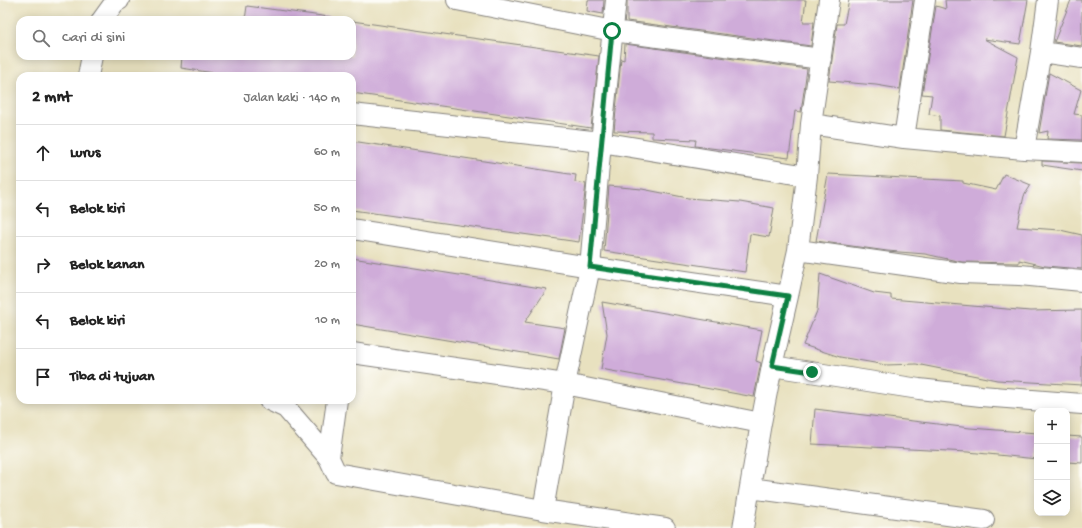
<!DOCTYPE html>
<html lang="id">
<head>
<meta charset="utf-8">
<style>
	body { margin:0; font-family:"Gochi Hand",sans-serif; background:#f2f2f2; color:#222 }
	.controls { position:absolute; right:12px; bottom:12px; display:grid; overflow:hidden; border-radius:8px; box-shadow:0 2px 10px #0003 }
	.controls button { width:36px; height:36px; display:grid; place-items:center; padding:0; border:0; border-bottom:1px solid #e0e0e0; background:#fff; color:#222; font:20px sans-serif }
	.stop { position:absolute; width:12px; height:12px; margin:-9px; border:3px solid #0b8043; border-radius:50%; background:#fff }
	.stop.end { background:#0b8043; border-color:#fff; box-shadow:0 1px 4px #0008 }
	.list { margin:0; padding:0; list-style:none }
	h2 { display:flex; justify-content:space-between; align-items:center; height:52px; margin:0; padding:0 16px; font-size:17px }
	h2 small { font-size:13px; font-weight:400; color:#767676 }
	.list li { display:grid; grid-template-columns:26px 1fr auto; gap:12px; align-items:center; box-sizing:border-box; height:56px; padding:0 16px; border-top:1px solid #e0e0e0 }
	.list b { display:block; font-size:15px; white-space:nowrap }
	.list em { font-size:13px; font-style:normal; color:#767676 }
	.icon { flex:none; width:22px; height:22px; fill:none; stroke:currentColor; stroke-width:2; stroke-linecap:round; stroke-linejoin:round }
	.map { position:relative; flex:none; width:1082px; height:528px; overflow:hidden }
	.search { position:absolute; background:#fff; box-shadow:0 2px 10px #0003; left:16px; top:16px; width:340px; height:44px; display:flex; align-items:center; gap:10px; box-sizing:border-box; padding:0 14px; border-radius:12px; color:#767676; font-size:15px }
	.panel { position:absolute; background:#fff; box-shadow:0 2px 10px #0003; left:16px; top:72px; width:340px; height:332px; border-radius:12px }
	.map>svg:first-child { display:block }
</style>
</head>
<body>
<div class="map">
<svg width="1082" height="528" viewBox="0 0 1082 528">
	<rect width="100%" height="100%" fill="#fdfcf7"/>
	<filter id="ink" filterUnits="userSpaceOnUse"><feTurbulence type="fractalNoise" baseFrequency=".025" numOctaves="2"/><feDisplacementMap in="SourceGraphic" scale="8" xChannelSelector="R" yChannelSelector="G"/><feConvolveMatrix kernelMatrix="1 2 1 2 8 2 1 2 1" color-interpolation-filters="sRGB"/></filter>
	<filter id="wash" filterUnits="userSpaceOnUse"><feTurbulence type="fractalNoise" baseFrequency=".012" numOctaves="4" result="noise"/><feDisplacementMap in="SourceGraphic" scale="16" xChannelSelector="R" yChannelSelector="G"/><feGaussianBlur stdDeviation="0.9" result="paint"/><feColorMatrix in="noise" values="0 0 0 0 0 0 0 0 0 0 0 0 0 0 0 0 0 1.4 0 .05"/><feComposite in="paint" operator="in"/></filter>
	<g filter="url(#wash)">
		<rect width="100%" height="100%" fill="#e8e1bf"/>
		<g id="blocks">
			<path fill="#cfacd9" d="M 588,0 L 604,0 L 603,14 L 587,11 Z
				M 627,0 L 806,0 L 803,22 L 814,22 L 811,46 L 627,21 Z
				M 849,0 L 913,0 L 900,89 L 876,85 L 829,81 L 837,24 L 844,24 Z
				M 945,0 L 1028,0 L 1020,44 L 984,39 L 1018,57 L 1004,136 L 940,130 L 940,116 L 929,114 L 932,95 L 922,94 L 936,6 L 946,9 Z
				M 1071,0 L 1082,0 L 1082,46 L 1054,42 Z
				M 247,6 L 330,17 L 348,20 L 245,20 Z
				M 352,21 L 599,56 L 591,128 L 352,93 L 352,76 L 233,76 L 181,68 L 182,56 L 352,56 Z
				M 625,44 L 807,69 L 801,112 L 795,111 L 789,158 L 695,146 L 696,140 L 652,138 L 652,132 L 614,131 L 621,59 L 624,60 Z
				M 1049,73 L 1081,90 L 1074,114 L 1082,115 L 1082,140 L 1047,139 L 1048,131 L 1039,133 Z
				M 352,141 L 576,175 L 575,182 L 586,184 L 579,242 L 352,210 Z
				M 1042,161 L 1082,163 L 1082,171 L 1042,165 Z
				M 828,174 L 963,181 L 963,183 L 996,190 L 1004,174 L 1031,185 L 1024,196 L 1017,227 L 1060,230 L 1082,235 L 1082,269 L 1045,266 L 1019,260 L 1019,263 L 962,262 L 925,254 L 887,251 L 816,241 Z
				M 609,186 L 642,189 L 688,198 L 740,202 L 774,208 L 769,237 L 750,234 L 745,272 L 604,251 Z
				M 352,258 L 547,289 L 525,322 L 565,328 L 559,359 L 352,324 Z
				M 820,274 L 874,293 L 891,295 L 891,299 L 1030,311 L 1082,310 L 1082,385 L 997,380 L 916,364 L 886,365 L 840,357 L 803,345 L 817,311 Z
				M 602,302 L 762,330 L 756,361 L 761,363 L 754,397 L 601,369 L 607,334 Z
				M 815,409 L 970,428 L 1037,433 L 1037,459 L 968,452 L 812,444 Z
				M 1067,436 L 1082,437 L 1082,463 L 1067,462 Z"/>
		</g>
	</g>
	<g filter="url(#ink)">
		<use href="#blocks" fill-opacity="0" stroke="#85827d" stroke-width="1"/>
		<g fill="none" stroke-linecap="round" stroke-linejoin="round">
			<g stroke="#85827d" stroke-width="22">
				<path id="street" d="M 457,0 L 613,31 L 821,59
					M 102,20 L 115,2 L 119,0
					M 1041,52 L 1082,58
					M 88,76 L 92,56
					M 352,114 L 601,142 L 807,176
					M 811,124 L 904,138 L 1024,149 L 1082,152
					M 904,138 L 925,0
					M 1024,149 L 1041,52 L 1048,0
					M 352,229 L 590,267 L 788,296 L 798,250 L 807,176 L 811,124 L 829,0
					M 798,250 L 961,273 L 1020,275 L 1082,281
					M 788,296 L 772,366 L 919,389 L 981,396 L 1082,404
					M 352,353 L 565,384 L 761,423 L 772,366
					M 269,400 L 286,408 L 329,458
					M 337,400 L 329,458 L 336,473 L 543,510 L 665,528
					M 750,488 L 984,520
					M 543,510 L 565,384 L 590,267 L 601,142 L 616,0
					M 743,528 L 761,423"/>
			</g>
			<use href="#street" stroke="#fff" stroke-width="20"/>
		</g>
	</g>
	<g fill="none" stroke-linecap="round" stroke-linejoin="round" filter="url(#ink)">
		<path stroke="#0b8043" stroke-width="5" d="M 612,31 L 590,267 L 788,296 L 772,366 L 812,372"/>
	</g>
</svg>
<div class="controls">
<button>+</button>
<button>−</button>
<button><svg class="icon" aria-label="layers" viewBox="0 0 24 24"><path d="M12 4l9 5-9 5-9-5zM3 14l9 5 9-5"/></svg></button>
</div>
<div class="stop" style="left:612px;top:31px"></div>
<div class="stop end" style="left:812px;top:372px"></div>
<div class="search"><svg class="icon" aria-label="search" viewBox="0 0 24 24"><circle cx="10" cy="10" r="6"/><path d="M15 15l6 6"/></svg>Cari di sini</div>
<section class="panel">
<h2>2 mnt<small>Jalan kaki · 140 m</small></h2>
<ul class="list">
<li><svg class="icon" aria-label="ahead" viewBox="0 0 24 24"><path d="M12 20V5M6 11l6-6 6 6"/></svg><div><b>Lurus</b></div><em>60 m</em></li>
<li><svg class="icon" aria-label="left" viewBox="0 0 24 24"><path d="M17 20v-9H6M10 6l-5 5 5 5"/></svg><div><b>Belok kiri</b></div><em>50 m</em></li>
<li><svg class="icon" aria-label="right" viewBox="0 0 24 24"><path d="M7 20v-9h11M14 6l5 5-5 5"/></svg><div><b>Belok kanan</b></div><em>20 m</em></li>
<li><svg class="icon" aria-label="left" viewBox="0 0 24 24"><path d="M17 20v-9H6M10 6l-5 5 5 5"/></svg><div><b>Belok kiri</b></div><em>10 m</em></li>
<li><svg class="icon" aria-label="arrive" viewBox="0 0 24 24"><path d="M6 21V4h12l-3 4 3 4H6"/></svg><div><b>Tiba di tujuan</b></div></li>
</ul>
</section>
</div>
</body>
</html>
